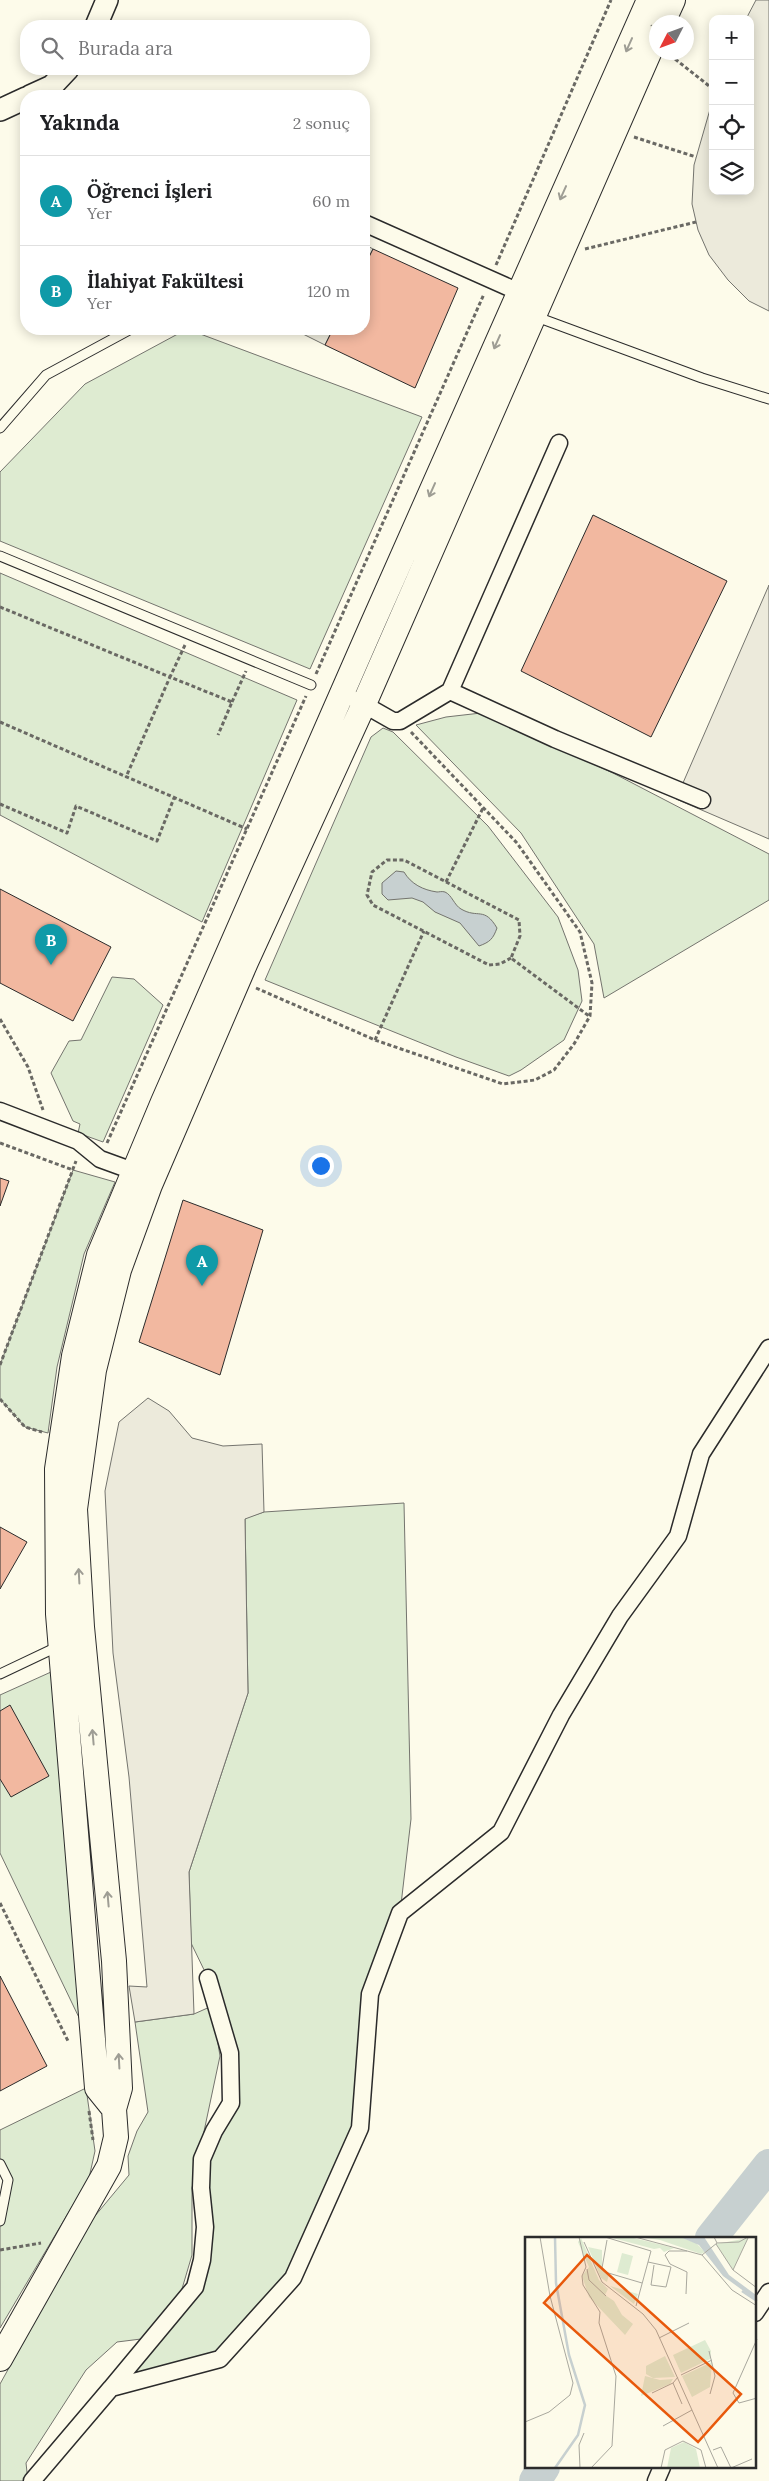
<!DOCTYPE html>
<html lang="tr">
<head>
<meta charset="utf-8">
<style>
	body { margin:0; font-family:Lora,serif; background:#f6f6f6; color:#202124 }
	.controls { position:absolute; right:15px; top:15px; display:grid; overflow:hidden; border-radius:10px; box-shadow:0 2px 12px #0003 }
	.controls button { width:45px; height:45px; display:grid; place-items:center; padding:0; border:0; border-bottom:1px solid #e0e0e0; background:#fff; color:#202124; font:25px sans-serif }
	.compass { position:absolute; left:649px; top:15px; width:45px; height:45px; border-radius:50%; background:#fff; box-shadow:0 2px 12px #0003; rotate:228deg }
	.you { position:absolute; left:320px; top:1165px; width:18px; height:18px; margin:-12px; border:4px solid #fff; border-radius:50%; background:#1a73e8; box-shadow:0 0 0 8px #1a73e833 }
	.badge { display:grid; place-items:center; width:32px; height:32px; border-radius:50%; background:#c62828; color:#fff; font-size:16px; font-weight:700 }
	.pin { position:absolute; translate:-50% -41px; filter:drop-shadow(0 1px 2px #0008) }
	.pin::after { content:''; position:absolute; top:26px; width:18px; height:15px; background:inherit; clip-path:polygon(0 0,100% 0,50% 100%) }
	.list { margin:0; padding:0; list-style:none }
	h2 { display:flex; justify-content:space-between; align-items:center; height:65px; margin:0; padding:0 20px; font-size:21px }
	h2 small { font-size:16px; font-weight:400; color:#757577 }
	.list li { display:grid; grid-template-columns:32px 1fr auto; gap:15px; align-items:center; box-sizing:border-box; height:90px; padding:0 20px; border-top:1px solid #e0e0e0 }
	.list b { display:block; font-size:19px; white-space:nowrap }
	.list p { margin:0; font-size:16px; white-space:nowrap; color:#757577 }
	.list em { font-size:16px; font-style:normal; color:#757577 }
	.icon { flex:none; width:28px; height:28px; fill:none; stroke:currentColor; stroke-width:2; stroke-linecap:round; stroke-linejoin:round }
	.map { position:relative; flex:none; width:769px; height:2481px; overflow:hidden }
	.search { position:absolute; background:#fff; box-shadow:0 2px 12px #0003; left:20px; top:20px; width:350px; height:55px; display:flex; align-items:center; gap:12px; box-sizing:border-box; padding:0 18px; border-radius:20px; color:#757577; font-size:19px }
	.panel { position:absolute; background:#fff; box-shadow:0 2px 12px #0003; left:20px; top:90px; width:350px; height:245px; border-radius:20px }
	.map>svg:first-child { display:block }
</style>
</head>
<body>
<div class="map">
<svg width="769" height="2481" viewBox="0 0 769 2481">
	<rect width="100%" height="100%" fill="#fdfbea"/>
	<path fill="#deebd1" stroke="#74746e" d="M 187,329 L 422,417 L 310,669 L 0,541 L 0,472 L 85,384 Z
		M 0,573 L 297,700 L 202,922 L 0,815 Z
		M 481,713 L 613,773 L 769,854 L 769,900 L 604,998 L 594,944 L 521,833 L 416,725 L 446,717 Z
		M 383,728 L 393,732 L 488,826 L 558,917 L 578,970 L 582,1001 L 564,1040 L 521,1070 L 509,1076 L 456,1057 L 265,980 L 371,737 Z
		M 112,977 L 134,979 L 163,1005 L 103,1142 L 78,1133 L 80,1124 L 73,1121 L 51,1073 L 69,1041 L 81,1040 Z
		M 73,1170 L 115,1182 L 84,1254 L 57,1367 L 48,1433 L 25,1427 L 0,1399 L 0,1365 Z
		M 404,1503 L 411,1819 L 400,1913 L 370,1994 L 360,2128 L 293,2278 L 220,2359 L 111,2388 L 195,2287 L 202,2159 L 231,2103 L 208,1978 L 191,1943 L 189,1872 L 248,1693 L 245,1518 L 264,1512 Z
		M 51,1672 L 84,2028 L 0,1853 L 0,1695 Z
		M 212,2006 L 220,2056 L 192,2188 L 192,2255 L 179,2299 L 149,2338 L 117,2342 L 86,2370 L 26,2463 L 28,2481 L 0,2481 L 0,2384 L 90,2222 L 129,2175 L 128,2156 L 137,2131 L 148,2112 L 135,2022 L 194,2014 Z
		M 86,2088 L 95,2151 L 89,2178 L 0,2328 L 0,2221 L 8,2180 L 0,2164 L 0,2130 Z"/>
	<path fill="#eceadb" stroke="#74746e" d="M 756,0 L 769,0 L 769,311 L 749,301 L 728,280 L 709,255 L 698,230 L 692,204 L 694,165 L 713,99 L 713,191 L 750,191 L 750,19 L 746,19 Z
		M 364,244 L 373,249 L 364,267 Z
		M 293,329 L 333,329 L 325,345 Z
		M 769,585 L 769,839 L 676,799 Z
		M 148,1398 L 169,1411 L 192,1438 L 223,1446 L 262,1444 L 264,1512 L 245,1519 L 248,1693 L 189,1872 L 194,2014 L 135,2022 L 129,1986 L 147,1987 L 129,1777 L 113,1653 L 105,1491 L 119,1422 Z"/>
	<path fill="#c7d0d0" stroke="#74746e" d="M 396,871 L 404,872 C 411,884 423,890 437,892 C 439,892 442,891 445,892 C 452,895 454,905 461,909 C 478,919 484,906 497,928 C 493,939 490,942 479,946 L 460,923 L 435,912 L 423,902 L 412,898 L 388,900 L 382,894 L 382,883 Z"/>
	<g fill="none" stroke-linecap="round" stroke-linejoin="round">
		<path stroke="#c7d0d0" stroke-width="32" d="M 711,2238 L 769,2165
			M 535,2481 L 544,2467"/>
	</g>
	<path fill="#f2b8a0" stroke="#2b2b2b" d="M 373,249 L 458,288 L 415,388 L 325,345 L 333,329 L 364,329 L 364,267 Z
		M 593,515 L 727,581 L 651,737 L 521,671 Z
		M 0,889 L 111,947 L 73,1021 L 0,983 Z
		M 0,1178 L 9,1181 L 0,1206 Z
		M 183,1200 L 263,1230 L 220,1375 L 139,1342 Z
		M 0,1527 L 27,1542 L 0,1589 Z
		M 10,1705 L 49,1776 L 11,1797 L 0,1779 L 0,1711 Z
		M 0,1976 L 47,2066 L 0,2091 Z"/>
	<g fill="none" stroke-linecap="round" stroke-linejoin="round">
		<g stroke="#2b2b2b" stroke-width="11">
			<path id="service" d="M 534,316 L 702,378 L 769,399
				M 0,428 L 46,375 L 131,329
				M 0,556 L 311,685
				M 0,1674 L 59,1646
				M 0,2164 L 8,2180 L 0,2221"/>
		</g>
		<g stroke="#2b2b2b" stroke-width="19">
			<path id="minor" d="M 364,223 L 519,292
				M 450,691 L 555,739 L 702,800
				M 356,700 L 393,721 L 400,721 L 450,691 L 559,443
				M 0,1111 L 78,1141 L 100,1159 L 144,1175
				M 755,2313 L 769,2292
				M 111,2388 L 195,2287 L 202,2260 L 205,2227 L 201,2188 L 202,2159 L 214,2131 L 231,2103 L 230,2053 L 208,1978
				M 32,2481 L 111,2388 L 220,2359 L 293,2278 L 360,2128 L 370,1994 L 400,1913 L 501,1832 L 561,1715 L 620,1616 L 678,1536 L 701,1454 L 769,1348
				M 656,2481 L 662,2467"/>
		</g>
		<g stroke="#2b2b2b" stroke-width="24">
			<path id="tertiary" d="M 96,26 L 107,0
				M 30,96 L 52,86 L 68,69
				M 0,110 L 26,98"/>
		</g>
		<g stroke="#2b2b2b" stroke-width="26">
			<path id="secondary" d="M 663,22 L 673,0
				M 114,2109 L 97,2088 L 58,1614 L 57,1469 L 74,1356 L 99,1255 L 163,1102 L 372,625 L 649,0
				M 0,2359 L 109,2166 L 116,2137 L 114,2109 L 120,2088 L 114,1961 L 82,1627 L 75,1509 L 94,1370 L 119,1270 L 150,1185 L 246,962 L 364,704 L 656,37"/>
		</g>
		<path stroke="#6a6964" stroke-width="3" stroke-dasharray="4 2.5" stroke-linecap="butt" d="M 670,55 L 713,89
			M 634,137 L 696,157
			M 585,249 L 696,222
			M 496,265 L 611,0
			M 0,607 L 170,677 L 126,777
			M 185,645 L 170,677 L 232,702 L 218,735
			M 316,674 L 484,294
			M 232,702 L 246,671
			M 0,722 L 247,829
			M 0,804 L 67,833 L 76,806 L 157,841 L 174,798
			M 446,882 L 483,808
			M 511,958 L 500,964 L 489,965 L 373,905 L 367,895 L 372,872 L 387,860 L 404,860 L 519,920 L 520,936 L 511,958 L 589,1016
			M 256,988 L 375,1040 L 503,1084 L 535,1080 L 554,1070 L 574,1044 L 590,1016 L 592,983 L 580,932 L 517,843 L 411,732
			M 0,1019 L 28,1067 L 43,1110
			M 375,1040 L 424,931
			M 0,1143 L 73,1170
			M 107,1143 L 306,696
			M 0,1365 L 76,1161
			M 0,1399 L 25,1427 L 42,1432
			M 0,1903 L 68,2041
			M 89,2111 L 93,2140
			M 0,2250 L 41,2243"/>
		<use href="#service" stroke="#fdfbea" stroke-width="9"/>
		<use href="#minor" stroke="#fdfbea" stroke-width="16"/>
		<use href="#tertiary" stroke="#fdfbea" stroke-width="21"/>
		<use href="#secondary" stroke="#fdfbea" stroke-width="24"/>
	</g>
	<defs><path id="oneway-shaft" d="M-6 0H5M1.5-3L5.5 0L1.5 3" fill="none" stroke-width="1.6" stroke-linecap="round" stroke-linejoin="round" transform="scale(1.25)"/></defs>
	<g stroke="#9e9d94">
		<use href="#oneway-shaft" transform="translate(629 45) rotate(114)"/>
		<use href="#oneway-shaft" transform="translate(563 193) rotate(114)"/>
		<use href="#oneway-shaft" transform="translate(497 342) rotate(114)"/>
		<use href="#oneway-shaft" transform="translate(432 490) rotate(114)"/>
		<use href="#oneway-shaft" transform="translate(79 1576) rotate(-93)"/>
		<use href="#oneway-shaft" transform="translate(93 1737) rotate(-95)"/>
		<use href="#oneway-shaft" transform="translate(108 1899) rotate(-95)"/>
		<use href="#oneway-shaft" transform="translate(119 2061) rotate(-93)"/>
	</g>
	<g transform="translate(525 2237)">
		<rect width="231" height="231" fill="#fdfbea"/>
		<path d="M 84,0 L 105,0 L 149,11 L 139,15 L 135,11 L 129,12 ZM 114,0 L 155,0 L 171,6 L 180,15 L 176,17 L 135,3 ZM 56,1 L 74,43 L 83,52 L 80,58 L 89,64 L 97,78 L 108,87 L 100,98 L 64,60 L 57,39 L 64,30 L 53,5 ZM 223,1 L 208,33 L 191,7 ZM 63,10 L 77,13 L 77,31 L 84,37 L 82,45 L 76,41 ZM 97,16 L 108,19 L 103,38 L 92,35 ZM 85,49 L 113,57 L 109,67 ZM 180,103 L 186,114 L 185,122 L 156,136 L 148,118 ZM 140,119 L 150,140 L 128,141 L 121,137 L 121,129 ZM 187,125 L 185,150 L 167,160 L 157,139 ZM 120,139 L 135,143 L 148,142 L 145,147 L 116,159 ZM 159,205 L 171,212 L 175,231 L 142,231 L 146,211 Z" fill="#deebd1"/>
		<path d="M 155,0 L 179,0 L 204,38 L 231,58 L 231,63 L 198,39 L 174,8 Z" fill="#c7d0d0"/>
		<path fill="none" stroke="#c7d0d0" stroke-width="2.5" d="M 30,0 L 31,46 L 44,118 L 60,168 L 53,198 L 30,231M 217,54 L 232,64"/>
		<path fill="none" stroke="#a9a89e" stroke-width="1" d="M 54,0 L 61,30 L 57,39 L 58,48 L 75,75 L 74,86 L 91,139 L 87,209 L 66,231M 80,0 L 126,14 L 111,69M 110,0 L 177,18 L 192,6 L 189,0M 82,3 L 77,31 L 80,35 L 117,46M 59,5 L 77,45 L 118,77 L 131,93 L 193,231M 192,6 L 214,5 L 223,0M 191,7 L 208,33 L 232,51M 177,18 L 207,53 L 232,69M 123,25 L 146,30 L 141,50 L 126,48 L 129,28M 62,32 L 64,43 L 81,59M 208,33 L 223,1M 161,57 L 162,35 L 145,27 L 140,18 L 144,14 L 162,14M 134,101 L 164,86M 232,102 L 208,156 L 214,166 L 232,161M 184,114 L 190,139 L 185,157M 156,138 L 187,123M 153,140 L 148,146 L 157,167M 127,156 L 148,146M 0,185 L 24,175 L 45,158 L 48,146 L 25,59 L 15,0M 138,189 L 167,173M 188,213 L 196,210 L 206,231M 55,231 L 54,208 L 59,196M 136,231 L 140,213 L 158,204 L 176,213 L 181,231M 206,231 L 227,222"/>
		<path fill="#e8590c" fill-opacity="0.15" stroke="#e8590c" stroke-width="2.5" d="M 62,18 L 216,157 L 173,205 L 19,66 Z"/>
		<rect width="231" height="231" fill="none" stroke="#2b2b2b" stroke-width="2.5"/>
	</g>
</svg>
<div class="controls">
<button>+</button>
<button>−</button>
<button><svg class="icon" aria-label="locate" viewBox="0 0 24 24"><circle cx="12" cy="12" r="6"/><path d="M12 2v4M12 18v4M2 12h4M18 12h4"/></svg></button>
<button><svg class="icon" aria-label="layers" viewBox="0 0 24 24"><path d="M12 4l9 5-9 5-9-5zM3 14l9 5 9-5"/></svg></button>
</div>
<svg class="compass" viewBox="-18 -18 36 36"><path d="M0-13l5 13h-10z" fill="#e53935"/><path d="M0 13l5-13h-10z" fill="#757577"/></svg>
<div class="you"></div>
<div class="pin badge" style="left:202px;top:1286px;background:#0f9aa8">A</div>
<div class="pin badge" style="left:51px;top:965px;background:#0f9aa8">B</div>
<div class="search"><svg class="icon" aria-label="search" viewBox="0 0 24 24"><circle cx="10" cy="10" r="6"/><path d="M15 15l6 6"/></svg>Burada ara</div>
<section class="panel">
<h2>Yakında<small>2 sonuç</small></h2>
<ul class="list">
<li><span class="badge" style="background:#0f9aa8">A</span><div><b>Öğrenci İşleri</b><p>Yer</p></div><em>60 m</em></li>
<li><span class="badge" style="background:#0f9aa8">B</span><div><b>İlahiyat Fakültesi</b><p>Yer</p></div><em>120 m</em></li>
</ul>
</section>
</div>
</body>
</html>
